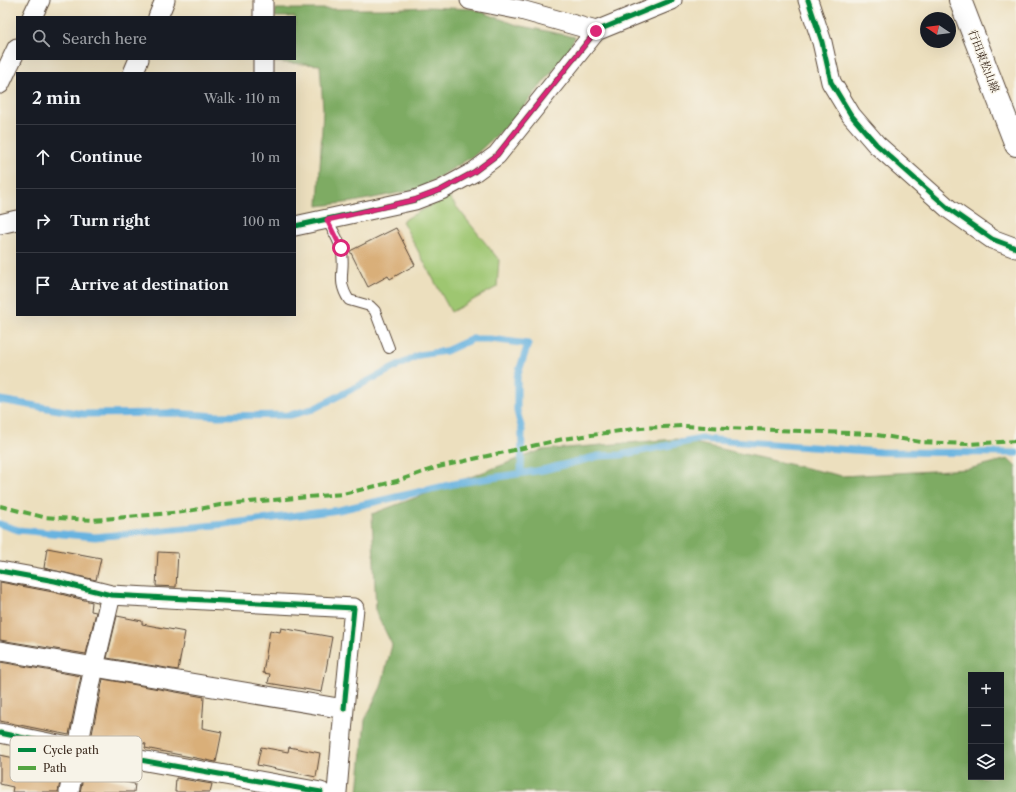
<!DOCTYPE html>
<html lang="en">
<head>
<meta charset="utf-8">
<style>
	body { margin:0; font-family:"Libre Caslon Text","Noto Serif JP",serif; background:#20242c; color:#f1f3f6 }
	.controls { position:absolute; right:12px; bottom:12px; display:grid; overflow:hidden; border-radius:0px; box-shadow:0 4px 16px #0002 }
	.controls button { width:36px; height:36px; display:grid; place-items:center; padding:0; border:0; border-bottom:1px solid #363941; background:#171b24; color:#f1f3f6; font:20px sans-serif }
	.compass { position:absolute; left:920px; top:12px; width:36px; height:36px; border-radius:50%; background:#171b24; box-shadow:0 4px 16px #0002; rotate:283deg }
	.stop { position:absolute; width:12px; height:12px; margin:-9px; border:3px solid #db2777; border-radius:50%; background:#fff }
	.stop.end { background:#db2777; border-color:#fff; box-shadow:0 1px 4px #0008 }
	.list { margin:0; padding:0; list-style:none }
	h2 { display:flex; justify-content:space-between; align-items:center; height:52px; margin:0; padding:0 16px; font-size:17px }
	h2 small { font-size:13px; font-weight:400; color:#9ea1a6 }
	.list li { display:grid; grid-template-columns:26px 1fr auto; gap:12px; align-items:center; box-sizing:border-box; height:64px; padding:0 16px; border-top:1px solid #363941 }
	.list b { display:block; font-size:15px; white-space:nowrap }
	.list em { font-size:13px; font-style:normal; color:#9ea1a6 }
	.icon { flex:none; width:22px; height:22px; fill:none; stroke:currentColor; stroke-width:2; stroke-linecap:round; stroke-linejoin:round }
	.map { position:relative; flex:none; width:1016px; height:792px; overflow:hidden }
	.search { position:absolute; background:#171b24; box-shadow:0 4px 16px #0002; left:16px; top:16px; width:280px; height:44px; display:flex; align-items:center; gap:10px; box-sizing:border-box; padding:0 14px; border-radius:0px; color:#9ea1a6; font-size:15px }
	.panel { position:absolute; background:#171b24; box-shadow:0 4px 16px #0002; left:16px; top:72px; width:280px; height:244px; border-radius:0px }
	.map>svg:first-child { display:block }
</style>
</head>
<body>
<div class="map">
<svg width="1016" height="792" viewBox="0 0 1016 792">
	<rect width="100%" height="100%" fill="#f7f3e8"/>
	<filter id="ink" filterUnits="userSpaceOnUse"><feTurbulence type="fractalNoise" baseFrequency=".025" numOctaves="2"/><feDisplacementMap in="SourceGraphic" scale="8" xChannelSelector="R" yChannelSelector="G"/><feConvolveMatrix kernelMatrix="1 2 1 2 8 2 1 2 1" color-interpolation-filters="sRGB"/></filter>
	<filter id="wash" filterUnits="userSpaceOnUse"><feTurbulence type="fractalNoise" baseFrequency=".012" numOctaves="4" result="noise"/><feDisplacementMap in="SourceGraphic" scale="16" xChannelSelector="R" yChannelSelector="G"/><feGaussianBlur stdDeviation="0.9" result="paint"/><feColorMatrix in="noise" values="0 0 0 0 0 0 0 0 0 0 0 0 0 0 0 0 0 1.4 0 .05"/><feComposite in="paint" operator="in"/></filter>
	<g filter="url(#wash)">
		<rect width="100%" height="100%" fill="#ecdfbe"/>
		<path fill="#9ec671" stroke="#6c7848" d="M 448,196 L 499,260 L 497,287 L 451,312 L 402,221 Z"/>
		<path fill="#7eab63" stroke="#5c6a40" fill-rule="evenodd" d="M 425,7 L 474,9 L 517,25 L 575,37 L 567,53 L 514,119 L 475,155 L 419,189 L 353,202 L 318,206 L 323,109 L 320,65 L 272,62 L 272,59 L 295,59 L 295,17 L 275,17 L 276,9 L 384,9 Z
			M 676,439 L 842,476 L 968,469 L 1008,459 L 1016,467 L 1016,792 L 358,792 L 365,720 L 381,687 L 392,645 L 376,612 L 372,514 L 542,450 ZM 971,675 L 1001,675 L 1001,777 L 971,777 Z"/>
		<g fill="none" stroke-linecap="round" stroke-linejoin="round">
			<path stroke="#67b3e0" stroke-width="7" d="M 0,400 L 83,414 L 173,413 L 218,416 L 290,415 L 313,409 L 419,355 L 446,351 L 472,339 L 490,339 L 528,344 L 517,377 L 517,411 L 522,430 L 521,473
				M 0,524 L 18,530 L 95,537 L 225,524 L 339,510 L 458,483 L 543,470 L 599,456 L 620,455 L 701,439 L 880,452 L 1016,453"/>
		</g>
		<g id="blocks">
			<path fill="#d9af79" d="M 396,228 L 415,265 L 390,279 L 388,276 L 368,287 L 350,251 Z
				M 47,548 L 101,558 L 96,580 L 44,568 Z
				M 158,552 L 178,553 L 176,587 L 156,586 Z
				M 0,582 L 53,592 L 92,602 L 91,611 L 96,612 L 86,654 L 0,640 Z
				M 117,616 L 142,621 L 142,624 L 185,632 L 178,670 L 107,658 Z
				M 281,628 L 332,637 L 322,692 L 268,683 L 270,674 L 263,673 L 270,630 L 280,632 Z
				M 0,662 L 81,676 L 69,735 L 0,721 Z
				M 103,679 L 204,697 L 202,728 L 222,732 L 216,762 L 145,748 L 146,744 L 111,739 L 110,743 L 91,739 Z
				M 261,747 L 288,752 L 289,747 L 320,753 L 316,777 L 257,765 Z
				M 0,755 L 63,768 L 58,792 L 12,792 L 13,787 L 0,784 Z
				M 84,773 L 135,784 L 134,792 L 80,792 Z
				M 176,778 L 212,784 L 210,792 L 175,792 Z"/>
		</g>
	</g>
	<g filter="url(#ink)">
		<use href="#blocks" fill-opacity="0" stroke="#564536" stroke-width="1"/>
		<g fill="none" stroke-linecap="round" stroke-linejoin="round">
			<g stroke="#564536" stroke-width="12">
				<path id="lane" d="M 327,220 C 332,229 338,238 341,248 C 347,269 335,279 349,300 L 370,306 L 375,311 L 389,348"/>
			</g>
			<g stroke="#564536" stroke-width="21">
				<path id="street" d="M 263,0 L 263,17
					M 470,0 L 521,10 L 596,31
					M 808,0 L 822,42 L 831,82 L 851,115 L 876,144 L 949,209 L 992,239 L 1016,248
					M 32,17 L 40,0
					M 158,17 L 165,0
					M 263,59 L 263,73
					M 133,73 L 139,59
					M 0,84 L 17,48
					M 0,224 L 17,220
					M 295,226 L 415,200 L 441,190 L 474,172 L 497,155 L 596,31 L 672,0
					M 0,571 L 55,581 L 111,595 L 354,608 L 344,709
					M 0,651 L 344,709 L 337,792
					M 0,733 L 78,749 L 321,792
					M 69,792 L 94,667 L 111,595"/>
			</g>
			<g stroke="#564536" stroke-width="24">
				<path id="primary" d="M 960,0 L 1016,145"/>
			</g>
			<use href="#lane" stroke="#fff" stroke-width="10"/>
			<use href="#street" stroke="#fff" stroke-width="19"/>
			<use href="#primary" stroke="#fff" stroke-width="22"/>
			<path stroke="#54a441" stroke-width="4" stroke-dasharray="8 4" stroke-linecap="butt" d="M 0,506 L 43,517 L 93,520 L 183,512 L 225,504 L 343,494 L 397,481 L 438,467 L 563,439 L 641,428 L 683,426 L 871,434 L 921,442 L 969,444 L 1016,441"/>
			<g stroke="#f7f3e8" stroke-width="8">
				<path id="cycleway" d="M 808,0 L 822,42 L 831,82 L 851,115 L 876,144 L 949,209 L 992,239 L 1016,248
					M 295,226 L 415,200 L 441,190 L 474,172 L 497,155 L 596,31 L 672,0
					M 0,571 L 55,581 L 111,595 L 354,608 L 344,709
					M 0,733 L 78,749 L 321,792"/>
			</g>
			<use href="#cycleway" stroke="#00873e" stroke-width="5"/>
		</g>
	</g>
	<g fill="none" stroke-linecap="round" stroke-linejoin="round" filter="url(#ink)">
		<path stroke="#db2777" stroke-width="5" d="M 341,248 L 327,220 L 414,200 L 441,190 L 474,172 L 497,155 L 596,31"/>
	</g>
	<g text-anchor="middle" stroke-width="3" stroke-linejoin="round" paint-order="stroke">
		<g font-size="11" fill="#3b2a1e" stroke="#f7f3e8">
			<text transform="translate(984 61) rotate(69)" y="4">行田東松山線</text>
		</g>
	</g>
	<rect x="10" y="736" width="132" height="46" rx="6" fill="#f7f3e8" stroke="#bfb7ab" stroke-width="1"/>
	<rect x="18" y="748" width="18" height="4" fill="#00873e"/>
	<rect x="18" y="766" width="18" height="4" fill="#54a441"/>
	<g font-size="11" fill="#3b2a1e">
		<text x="43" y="754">Cycle path</text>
		<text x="43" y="772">Path</text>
	</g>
</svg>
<div class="controls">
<button>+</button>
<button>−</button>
<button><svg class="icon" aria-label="layers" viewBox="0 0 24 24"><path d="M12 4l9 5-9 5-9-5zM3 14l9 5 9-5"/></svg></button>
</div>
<svg class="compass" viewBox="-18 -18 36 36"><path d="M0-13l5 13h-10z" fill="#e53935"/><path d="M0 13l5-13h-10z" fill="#9ea1a6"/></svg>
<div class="stop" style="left:341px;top:248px"></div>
<div class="stop end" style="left:596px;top:31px"></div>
<div class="search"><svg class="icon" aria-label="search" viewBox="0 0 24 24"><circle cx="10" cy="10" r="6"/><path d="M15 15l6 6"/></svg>Search here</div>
<section class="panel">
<h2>2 min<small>Walk · 110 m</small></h2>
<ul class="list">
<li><svg class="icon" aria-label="ahead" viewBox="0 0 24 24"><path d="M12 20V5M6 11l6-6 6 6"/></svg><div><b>Continue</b></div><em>10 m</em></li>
<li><svg class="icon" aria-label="right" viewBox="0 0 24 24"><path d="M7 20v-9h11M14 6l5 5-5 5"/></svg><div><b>Turn right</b></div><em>100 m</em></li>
<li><svg class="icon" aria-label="arrive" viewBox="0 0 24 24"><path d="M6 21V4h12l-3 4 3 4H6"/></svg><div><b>Arrive at destination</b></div></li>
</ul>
</section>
</div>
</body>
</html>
